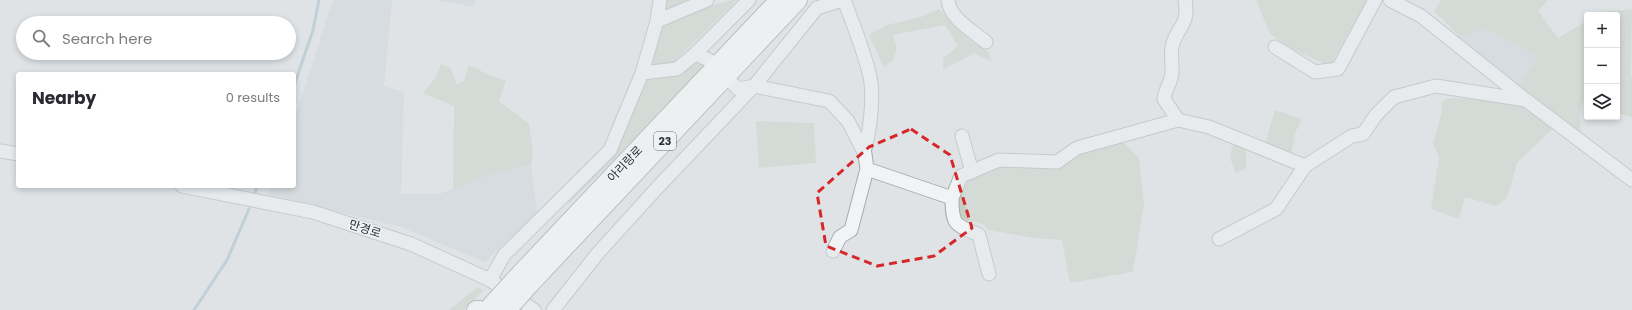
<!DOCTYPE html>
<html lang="en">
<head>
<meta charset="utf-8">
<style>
	body { margin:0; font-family:Poppins,"Noto Sans KR",sans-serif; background:#f7f7f7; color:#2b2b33 }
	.controls { position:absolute; right:12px; top:12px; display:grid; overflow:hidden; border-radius:4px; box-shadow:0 2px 6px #0003 }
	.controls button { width:36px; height:36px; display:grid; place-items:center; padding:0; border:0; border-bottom:1px solid #e1e1e2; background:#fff; color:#2b2b33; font:20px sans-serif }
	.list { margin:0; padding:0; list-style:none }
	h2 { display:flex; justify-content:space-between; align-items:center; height:52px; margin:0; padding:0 16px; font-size:17px }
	h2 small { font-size:13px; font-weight:400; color:#7c7c81 }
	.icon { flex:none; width:22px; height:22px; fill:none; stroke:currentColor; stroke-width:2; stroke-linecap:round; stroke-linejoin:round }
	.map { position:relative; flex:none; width:1632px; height:310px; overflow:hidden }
	.search { position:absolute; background:#fff; box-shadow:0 2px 6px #0003; left:16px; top:16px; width:280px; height:44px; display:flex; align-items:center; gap:10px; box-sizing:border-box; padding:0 14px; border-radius:22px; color:#7c7c81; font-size:15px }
	.panel { position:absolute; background:#fff; box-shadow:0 2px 6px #0003; left:16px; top:72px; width:280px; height:116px; border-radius:4px }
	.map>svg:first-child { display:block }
</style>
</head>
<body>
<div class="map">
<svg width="1632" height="310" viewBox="0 0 1632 310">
	<rect width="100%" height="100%" fill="#dfe3e6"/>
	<path fill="#cdd3d8" d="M 333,0 L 392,0 L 384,86 L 404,92 L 401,194 L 439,194 L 496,172 L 531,165 L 537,212 L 485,262 L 401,227 L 268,195 L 271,186 L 294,186 L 294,120 Z
		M 436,0 L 476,0 L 473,7 Z
		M 1481,28 L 1493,32 L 1538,57 L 1518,87 L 1457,41 L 1458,35 L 1469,36 Z"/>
	<path fill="#c7cfc1" d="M 666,0 L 688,0 L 665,10 Z
		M 733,0 L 737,0 L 674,62 L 650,66 L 663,25 L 710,6 Z
		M 1256,0 L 1367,0 L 1330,66 L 1294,50 L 1270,34 Z
		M 1441,0 L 1548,0 L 1538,11 L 1558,38 L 1587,21 L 1587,102 L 1583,102 L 1580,113 L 1581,133 L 1531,99 L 1518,87 L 1538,57 L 1493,32 L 1481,28 L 1469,36 L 1458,35 L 1434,11 Z
		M 939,9 L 972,42 L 988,51 L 992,62 L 974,53 L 943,70 L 943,58 L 958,46 L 945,25 L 893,35 L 897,48 L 893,60 L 884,67 L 869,35 L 887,25 L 921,17 Z
		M 1632,9 L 1631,77 L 1632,77 L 1632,118 L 1617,112 L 1617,15 L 1596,15 L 1599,12 Z
		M 697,59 L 706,63 L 617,156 L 569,204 L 569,197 L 616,146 L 625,133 L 644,77 Z
		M 441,64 L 450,67 L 457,85 L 464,81 L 469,65 L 489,75 L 506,81 L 499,101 L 529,124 L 533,152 L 531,165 L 496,172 L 453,189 L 454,106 L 423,93 L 435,78 Z
		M 1499,88 L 1553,128 L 1517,163 L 1507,198 L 1496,206 L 1465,197 L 1459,219 L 1431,209 L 1439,157 L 1433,144 L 1442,112 L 1441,102 L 1450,98 L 1475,99 Z
		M 1275,110 L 1302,119 L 1295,133 L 1291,156 L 1265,144 Z
		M 756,121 L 814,123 L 816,163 L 759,168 Z
		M 1123,142 L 1139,158 L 1144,205 L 1133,272 L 1070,283 L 1062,240 L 1034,238 L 989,230 L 981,223 L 966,220 L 954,210 L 969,177 L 996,166 L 1055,166 L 1096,147 Z
		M 1233,142 L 1246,147 L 1246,168 L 1236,174 L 1230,158 Z
		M 478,287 L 484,290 L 464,310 L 449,310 Z"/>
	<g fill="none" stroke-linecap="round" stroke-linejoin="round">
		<path stroke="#9eb6c3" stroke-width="3" d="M 294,86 L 313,30 L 319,0
			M 255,193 L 257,186
			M 194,310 L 227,260 L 249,209"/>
		<g stroke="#a5abb0" stroke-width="15">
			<path id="minor" d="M 844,0 C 853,24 863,48 869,73 C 875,93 870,132 864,152
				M 948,0 C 949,18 973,31 986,42
				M 1390,0 L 1421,16 L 1526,100 L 1632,180
				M 657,21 L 707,0
				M 1275,47 L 1315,72 L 1338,69 L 1375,0
				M 695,54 L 749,0
				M 642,73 L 677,69 L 695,54 L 709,60
				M 732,83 L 738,89 L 754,86 L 829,101 L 848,121 L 865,154 L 867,169 L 851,230 L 840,237 L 833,251
				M 1178,120 L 1164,99 C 1165,90 1169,86 1171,78 C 1174,69 1170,57 1172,47 C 1176,27 1190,26 1185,0
				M 962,136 L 972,172
				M 0,151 L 18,154
				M 867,169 L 952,198 L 961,176 L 999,160 L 1057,162 L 1077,148 L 1178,120 L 1209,127 L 1305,166 L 1352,136 L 1363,134 L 1376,115 L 1394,97 L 1436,86 L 1526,100
				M 182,186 L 313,212 L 411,244 L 490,280 L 534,310
				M 952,198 C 952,226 955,224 979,235 L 989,274
				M 1219,239 L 1276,209 L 1305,166
				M 490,280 L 504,255 L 610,150 L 642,73 L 657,21 L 660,0
				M 553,310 L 598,253 L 657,188 L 754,86 L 817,8 L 842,0"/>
		</g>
		<g stroke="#88939b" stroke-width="20">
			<path id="highway" d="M 520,274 L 779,0
				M 531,283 L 798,0
				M 476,310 L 481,310"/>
		</g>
		<use href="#minor" stroke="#f1f3f5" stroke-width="13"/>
		<use href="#highway" stroke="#fff" stroke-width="18"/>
		<g stroke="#88939b" stroke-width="20" stroke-linecap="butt">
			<path id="highway-bridge" d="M 489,308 L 520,274
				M 507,310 L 531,283"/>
		</g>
		<use href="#highway-bridge" stroke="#fff" stroke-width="18"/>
	</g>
	<path d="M0 0H1632V310H0ZM 911,129 L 950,155 L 972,228 L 934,256 L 877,266 L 826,246 L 817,193 L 869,147 Z" fill="#dfe3e6" fill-opacity=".55" fill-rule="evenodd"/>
	<path fill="none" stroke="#d62828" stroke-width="3" stroke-dasharray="8 5" stroke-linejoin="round" d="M 911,129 L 950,155 L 972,228 L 934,256 L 877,266 L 826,246 L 817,193 L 869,147 Z"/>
	<g text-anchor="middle" stroke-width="3" stroke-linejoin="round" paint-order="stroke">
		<rect fill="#eef2f4" stroke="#656d73" stroke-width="1" x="654" y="132" width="22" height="18" rx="3"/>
		<g font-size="11" font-weight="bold" fill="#2a343c">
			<text x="665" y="145">23</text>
		</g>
		<g font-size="12" fill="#2a343c" stroke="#eef2f4">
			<text transform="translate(625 164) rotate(-46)" y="4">아리랑로</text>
			<text transform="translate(365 229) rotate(18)" y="4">만경로</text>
		</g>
	</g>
</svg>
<div class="controls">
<button>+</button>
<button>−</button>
<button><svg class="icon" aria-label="layers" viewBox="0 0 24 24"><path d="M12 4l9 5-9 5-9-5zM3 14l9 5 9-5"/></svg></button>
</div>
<div class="search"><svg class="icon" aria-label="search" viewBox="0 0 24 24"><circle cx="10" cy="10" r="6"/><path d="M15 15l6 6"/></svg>Search here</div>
<section class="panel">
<h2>Nearby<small>0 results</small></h2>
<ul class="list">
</ul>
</section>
</div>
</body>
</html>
